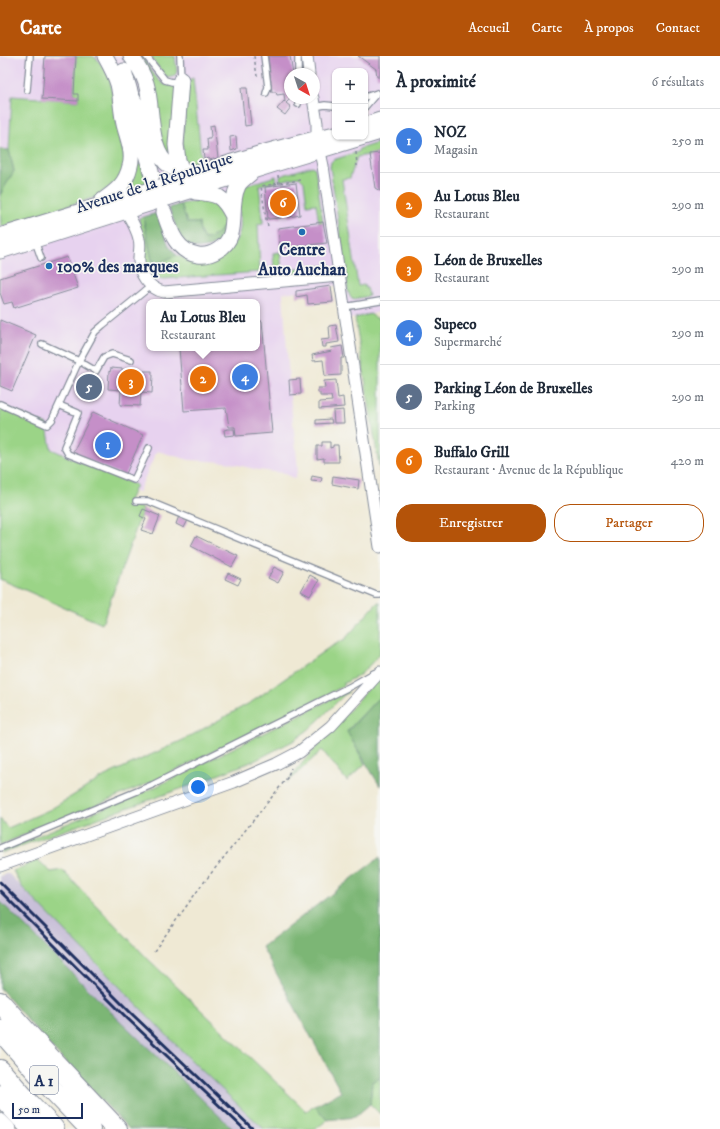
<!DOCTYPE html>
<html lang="fr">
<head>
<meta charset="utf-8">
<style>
	body { margin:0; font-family:"IM FELL DW Pica",serif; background:#f6f6f7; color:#1f2937 }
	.controls { position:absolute; right:12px; top:12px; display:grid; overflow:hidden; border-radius:8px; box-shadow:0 1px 3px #0004 }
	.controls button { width:36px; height:36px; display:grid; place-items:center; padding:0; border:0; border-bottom:1px solid #e0e1e3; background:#fff; color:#1f2937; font:20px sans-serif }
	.compass { position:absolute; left:284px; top:12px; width:36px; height:36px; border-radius:50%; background:#fff; box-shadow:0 1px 3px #0004; rotate:141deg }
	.scale { position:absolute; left:12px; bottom:10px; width:71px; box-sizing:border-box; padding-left:4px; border:2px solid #1b2f5e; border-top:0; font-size:11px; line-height:14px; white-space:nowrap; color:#1b2f5e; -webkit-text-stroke:3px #f6f6f2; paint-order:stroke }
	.you { position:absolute; left:198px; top:731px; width:14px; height:14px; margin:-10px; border:3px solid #fff; border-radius:50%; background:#1a73e8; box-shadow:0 0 0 6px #1a73e833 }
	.badge { display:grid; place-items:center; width:26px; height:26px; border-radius:50%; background:#b45309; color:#fff; font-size:13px; font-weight:700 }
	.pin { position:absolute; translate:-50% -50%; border:2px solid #fff; box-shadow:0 1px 4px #0006 }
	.popup { position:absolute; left:146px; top:243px; width:114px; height:52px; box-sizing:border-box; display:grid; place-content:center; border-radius:8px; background:#fff; filter:drop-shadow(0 1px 3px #0005); font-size:13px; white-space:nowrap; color:#747a83 }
	.popup b { font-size:15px; color:#1f2937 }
	.popup::after { content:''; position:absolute; left:50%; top:100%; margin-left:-8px; border:8px solid transparent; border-top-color:#fff }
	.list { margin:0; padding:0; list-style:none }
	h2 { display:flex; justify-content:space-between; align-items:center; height:52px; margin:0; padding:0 16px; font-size:17px }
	h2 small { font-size:13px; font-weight:400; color:#747a83 }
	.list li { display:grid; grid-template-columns:26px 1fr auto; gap:12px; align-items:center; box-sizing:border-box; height:64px; padding:0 16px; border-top:1px solid #e0e1e3 }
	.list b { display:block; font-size:15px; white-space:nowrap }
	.list p { margin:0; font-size:13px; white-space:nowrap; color:#747a83 }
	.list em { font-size:13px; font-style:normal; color:#747a83 }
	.actions { display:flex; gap:8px; padding:12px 16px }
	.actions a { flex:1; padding:9px 0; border:1px solid #b45309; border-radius:16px; text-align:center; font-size:14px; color:#b45309 }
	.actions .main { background:#b45309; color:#fff }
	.map { position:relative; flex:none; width:380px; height:1073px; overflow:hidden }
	header { display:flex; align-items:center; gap:24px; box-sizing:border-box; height:56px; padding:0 20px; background:#b45309; color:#fff }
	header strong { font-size:19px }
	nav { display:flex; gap:22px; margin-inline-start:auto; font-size:14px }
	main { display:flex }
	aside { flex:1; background:#fff }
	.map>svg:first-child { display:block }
</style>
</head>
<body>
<header>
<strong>Carte</strong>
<nav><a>Accueil</a><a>Carte</a><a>À propos</a><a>Contact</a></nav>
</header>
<main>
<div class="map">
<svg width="380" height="1073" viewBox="0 0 380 1073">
	<rect width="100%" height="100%" fill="#f6f6f2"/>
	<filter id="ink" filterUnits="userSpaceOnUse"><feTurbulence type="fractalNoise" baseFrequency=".025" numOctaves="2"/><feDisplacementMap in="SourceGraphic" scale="8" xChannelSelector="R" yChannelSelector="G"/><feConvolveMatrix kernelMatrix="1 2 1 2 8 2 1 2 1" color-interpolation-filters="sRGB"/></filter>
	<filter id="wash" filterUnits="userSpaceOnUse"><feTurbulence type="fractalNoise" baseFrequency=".012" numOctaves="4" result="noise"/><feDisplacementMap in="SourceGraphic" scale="16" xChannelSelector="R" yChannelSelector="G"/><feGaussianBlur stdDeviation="0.9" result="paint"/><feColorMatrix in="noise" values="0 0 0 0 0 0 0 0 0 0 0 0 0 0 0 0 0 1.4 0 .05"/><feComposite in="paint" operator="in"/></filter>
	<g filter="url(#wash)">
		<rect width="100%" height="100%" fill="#efe9d4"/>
		<path fill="#e7d2ef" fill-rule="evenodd" d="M 0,0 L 380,0 L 380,256 L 346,264 L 340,229 L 283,237 L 290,339 L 298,412 L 295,423 L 283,417 L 258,414 L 226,406 L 189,404 L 157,395 L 138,437 L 133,435 L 135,429 L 51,394 L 0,348 ZM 335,15 L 365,15 L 365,81 L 335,81 ZM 290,18 L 314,18 L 314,42 L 290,42 ZM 149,246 L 257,246 L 257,292 L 149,292 Z"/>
		<path fill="#c8bfd8" d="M 8,817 L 194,1007 L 264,1073 L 233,1073 L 116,961 L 0,845 L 0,820 Z"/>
		<path fill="#9bd487" stroke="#5b8272" d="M 76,0 L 93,0 L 97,3 L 105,13 L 110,23 L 119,80 L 124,99 L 125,110 L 117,125 L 96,141 L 1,171 L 0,139 L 14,115 L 9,94 L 12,40 L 78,45 L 78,39 L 74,38 Z
			M 111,0 L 148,128 L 123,136 L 128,129 Z
			M 138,0 L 141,0 C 147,7 156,24 164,28 C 168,30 173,29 177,28 L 175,105 L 167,103 Z
			M 152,0 L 175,0 L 177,15 L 175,20 L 168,22 L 166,21 L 152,3 Z
			M 193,22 L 202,108 L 193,111 L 184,111 L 182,103 L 186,25 Z
			M 380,86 L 380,97 L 357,101 L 350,122 L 342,123 L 358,230 L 364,229 L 365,232 L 367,232 L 369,240 L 354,243 L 351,242 C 347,236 347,229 347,222 L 330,111 L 331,106 L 333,104 L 358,96 L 359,93 Z
			M 312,110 L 315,112 L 323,166 L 319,167 L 316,148 L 307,149 L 304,126 L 299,121 L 280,125 L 280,120 Z
			M 276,120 L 277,126 L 259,129 L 263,164 L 263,167 L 258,168 L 260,216 L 163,223 C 153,222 149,219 144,211 L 139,162 L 143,161 L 152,205 L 159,207 L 177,199 L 188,204 L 235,186 C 244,171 239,164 239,148 C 239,142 242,135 244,130 Z
			M 210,142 L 226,157 L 226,169 C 218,174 216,183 204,183 L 200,176 L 199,167 L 187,167 L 181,148 Z
			M 280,196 L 282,215 L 330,209 L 331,214 L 325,217 L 277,220 L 274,214 L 273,197 Z
			M 370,258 L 380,264 L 380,416 L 355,262 Z
			M 0,348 L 47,369 L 51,393 L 103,416 L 136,429 L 128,447 L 143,453 L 102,568 L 0,523 Z
			M 378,546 L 380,547 L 380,596 L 379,599 L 361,618 L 343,628 L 344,630 L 152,726 L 0,789 L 0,763 L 8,772 L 51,753 L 105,720 L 185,683 L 253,645 L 327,593 L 345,583 Z
			M 380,620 L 380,640 L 347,675 L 365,708 L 347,725 L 322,694 L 287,727 L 303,706 Z
			M 348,635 L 349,636 L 344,639 L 323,660 L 308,674 L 293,685 L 256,704 L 197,727 L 1,797 L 1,795 L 153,732 Z
			M 38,804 L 51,816 L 62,814 L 149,904 L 306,1055 L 315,1050 L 327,1064 L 316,1073 L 264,1073 L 194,1007 L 22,831 L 13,815 Z
			M 380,1022 L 380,1058 L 370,1048 L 372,1026 Z"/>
		<path fill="#7cb674" stroke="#4c7269" d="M 0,93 L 9,94 L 14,115 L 0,139 Z
			M 181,148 L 187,167 L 199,167 L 200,176 L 204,183 C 216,183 218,174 226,169 C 225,173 224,178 222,182 C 213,195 189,196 181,182 C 176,173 173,162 169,152 Z
			M 157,157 L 169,190 L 177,199 L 159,207 L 152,204 L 143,161 Z
			M 380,640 L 380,730 L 347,676 Z
			M 380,801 L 380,1022 L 372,1026 L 370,1048 L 355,1061 L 327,1064 L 315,1050 L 341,1036 L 262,891 Z
			M 0,845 L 116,961 L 233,1073 L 129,1073 L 48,988 L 0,932 Z"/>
		<g id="blocks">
			<path fill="#c58fc8" d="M 45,0 L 76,0 L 74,38 L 78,38 L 78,45 L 42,43 Z
				M 268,0 L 290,0 L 293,18 L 290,18 L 290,43 L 286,47 L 291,51 L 285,59 L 277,53 L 284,45 L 285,46 L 284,38 L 277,39 L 276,36 L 272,36 Z
				M 358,0 L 380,0 L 380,21 L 377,21 L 376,13 Z
				M 241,32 L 247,32 L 251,69 L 245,70 Z
				M 214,69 L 218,102 L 209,104 L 209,102 L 204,103 L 203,94 L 208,94 L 207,83 L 210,83 L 210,81 L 211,81 L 210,70 Z
				M 236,80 L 237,93 L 231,95 L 230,81 Z
				M 380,97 L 380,135 L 375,132 L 370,98 Z
				M 296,127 L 300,159 L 289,161 L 288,158 L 281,159 L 281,162 L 268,163 L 265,131 Z
				M 323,166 L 327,187 L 280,192 L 278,172 Z
				M 67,201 L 78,232 L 14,252 L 12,246 L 4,248 L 0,237 L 0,222 Z
				M 331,230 L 333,246 L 308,248 L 307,239 L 296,241 L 296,235 Z
				M 0,264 L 36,279 L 12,335 L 0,330 Z
				M 262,265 L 272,377 L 236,380 L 235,371 L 229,371 L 226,352 L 184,355 L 179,292 L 257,292 L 257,266 Z
				M 336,269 L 339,286 L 326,288 L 326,291 L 322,291 L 321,284 L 330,283 L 329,270 Z
				M 342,290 L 344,302 L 341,302 L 341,319 L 325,320 L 323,304 L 313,305 L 312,299 L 332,295 L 331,292 Z
				M 111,312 L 123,313 L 123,317 L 124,317 L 124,315 L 130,316 L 130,312 L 137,313 L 136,316 L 142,316 L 142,318 L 143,318 L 144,315 L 152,315 L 152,319 L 153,319 L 152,337 L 141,336 L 140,350 L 120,349 L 121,334 L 108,333 L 109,315 L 110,316 Z
				M 300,323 L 301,338 L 290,339 L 289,324 Z
				M 336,324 L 338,342 L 343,341 L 344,351 L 319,353 L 319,346 L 332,345 L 331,340 L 320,340 L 320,337 L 318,337 L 318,332 L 325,332 L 324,325 Z
				M 343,354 L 344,367 L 334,367 L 333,355 Z
				M 93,356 L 143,379 L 125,420 L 72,398 Z
				M 331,363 L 332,367 L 316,368 L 316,364 Z
				M 228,373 L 234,373 L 235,379 L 225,380 L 224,374 Z
				M 322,386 L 330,386 L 330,392 L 333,391 L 333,389 L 338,389 L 339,406 L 324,406 L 324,402 L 317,403 L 317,390 L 322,390 Z
				M 312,420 L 322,422 L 321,426 L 311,425 Z
				M 333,420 L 359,424 L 358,433 L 332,428 Z
				M 143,453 L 160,460 L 153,478 L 141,474 L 146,463 L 140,460 Z
				M 179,460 L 188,464 L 184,472 L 176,468 Z
				M 196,480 L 238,500 L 232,511 L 191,490 Z
				M 274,511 L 284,516 L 278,527 L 268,522 Z
				M 228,517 L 241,523 L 238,529 L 225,523 Z
				M 310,519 L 319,524 L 310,540 L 301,535 Z"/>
		</g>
	</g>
	<g filter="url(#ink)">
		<use href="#blocks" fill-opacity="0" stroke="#858c99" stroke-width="1"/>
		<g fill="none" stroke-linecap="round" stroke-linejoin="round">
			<g stroke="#858c99" stroke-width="8">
				<path id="service" d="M 146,0 L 165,24 L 172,26 L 181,24 L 180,0
					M 264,0 L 268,31 L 266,37
					M 298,18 L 298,0
					M 27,34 L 30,0
					M 365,41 L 377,37
					M 298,48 L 299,42
					M 314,51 L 325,49 L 335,50
					M 365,51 L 377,37
					M 35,185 L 41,202
					M 344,251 L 380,245
					M 42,288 L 79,305 L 96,315 L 104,301 L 112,298 L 131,304
					M 0,348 L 47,369 L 52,364 L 79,305 L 95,276 L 103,269 L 151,230
					M 59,349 L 78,357 L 64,391 L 68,398 L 134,424 L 149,392
					M 136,445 L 148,445 L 376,539 L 380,539
					M 0,792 L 152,729 L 351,630 L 374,617"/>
			</g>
			<g stroke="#858c99" stroke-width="13">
				<path id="minor" d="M 307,0 L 309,18
					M 313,42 L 317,67 L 317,82 L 323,110 L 380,491
					M 126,155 C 131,164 137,173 139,183 C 141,189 139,196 139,202 C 138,217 149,233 164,236 L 339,220
					M 0,810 L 234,726 L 276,708 L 299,696 L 331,670 L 380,616"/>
			</g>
			<g stroke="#858c99" stroke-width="17">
				<path id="secondary" d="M 131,0 C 137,8 143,18 146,27 C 154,53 147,95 171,111 C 180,117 189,113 198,117
					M 124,15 L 131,39 L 135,47 L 138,71 L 152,119
					M 181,24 L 176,89 L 178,104 L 182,115
					M 365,69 L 380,64
					M 195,136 C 218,138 222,139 233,160
					M 102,145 C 116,135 126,128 130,110 C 134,96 127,81 124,68 C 121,55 121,41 118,28 C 115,18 110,9 105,0
					M 164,156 C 170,174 176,196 198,199 C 205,200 212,198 218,194 C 242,180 227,151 238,130 C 240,125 247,121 251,117
					M 0,180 L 180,125 C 230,104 283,91 335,78
					M 0,195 L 278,107 L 380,76
					M 0,1065 L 8,1073"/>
			</g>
			<g stroke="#858c99" stroke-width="22">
				<path id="motorway" d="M 0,946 L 40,991 L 117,1073
					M 0,974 L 49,1030 L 90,1073
					M 0,1014 L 30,1048 L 54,1073
					M 0,1039 L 32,1073"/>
			</g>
			<path stroke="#858c99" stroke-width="1.5" stroke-dasharray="3 3" stroke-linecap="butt" d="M 254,0 L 257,20
				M 356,96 L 357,110
				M 278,119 L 279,129
				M 268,170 L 266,163 L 261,130 L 300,124
				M 154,895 L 201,830 L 287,722 L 291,712"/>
			<use href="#service" stroke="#fff" stroke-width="5.5"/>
			<use href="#minor" stroke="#fff" stroke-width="11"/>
			<use href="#secondary" stroke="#fff" stroke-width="15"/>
			<use href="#motorway" stroke="#fff" stroke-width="20"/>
			<path stroke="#1b2f5e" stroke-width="3" d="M 0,826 L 133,959 L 253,1073
				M 0,835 L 128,963 L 244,1073"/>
		</g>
	</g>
	<g fill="#1f6fb2" stroke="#f6f6f2" stroke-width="1.5">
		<circle cx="302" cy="176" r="4"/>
		<circle cx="49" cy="210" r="4"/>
	</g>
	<g text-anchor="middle" stroke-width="3.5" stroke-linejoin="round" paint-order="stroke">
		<rect fill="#f6f6f2" stroke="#5d6b8a" stroke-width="1" x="30" y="1010" width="28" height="28" rx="3"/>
		<g font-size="16" font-weight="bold" fill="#1b2f5e">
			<text x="44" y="1030">A 1</text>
		</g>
		<g font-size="17" fill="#1b2f5e" stroke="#f6f6f2">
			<text transform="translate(154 126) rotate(-18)" y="6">Avenue de la République</text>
		</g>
		<g font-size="17" font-weight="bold" fill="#1b2f5e" stroke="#f6f6f2">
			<text x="302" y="199">Centre<tspan x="302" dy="20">Auto Auchan</tspan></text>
			<text x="57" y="216" text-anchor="start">100% des marques</text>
		</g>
	</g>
</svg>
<div class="controls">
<button>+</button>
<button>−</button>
</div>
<svg class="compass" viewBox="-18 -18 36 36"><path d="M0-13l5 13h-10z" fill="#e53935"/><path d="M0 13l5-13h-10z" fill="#747a83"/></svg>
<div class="scale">50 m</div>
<div class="you"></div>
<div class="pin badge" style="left:108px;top:389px;background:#3f7fe0">1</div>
<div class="pin badge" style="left:203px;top:323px;background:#e8710a">2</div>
<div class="popup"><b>Au Lotus Bleu</b>Restaurant</div>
<div class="pin badge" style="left:131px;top:326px;background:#e8710a">3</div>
<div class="pin badge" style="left:245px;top:321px;background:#3f7fe0">4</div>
<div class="pin badge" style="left:89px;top:331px;background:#5c6f8a">5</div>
<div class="pin badge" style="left:283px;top:147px;background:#e8710a">6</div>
</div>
<aside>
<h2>À proximité<small>6 résultats</small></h2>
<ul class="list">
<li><span class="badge" style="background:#3f7fe0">1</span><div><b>NOZ</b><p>Magasin</p></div><em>250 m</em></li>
<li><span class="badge" style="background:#e8710a">2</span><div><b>Au Lotus Bleu</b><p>Restaurant</p></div><em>290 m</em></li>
<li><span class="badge" style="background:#e8710a">3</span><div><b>Léon de Bruxelles</b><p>Restaurant</p></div><em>290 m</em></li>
<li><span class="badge" style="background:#3f7fe0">4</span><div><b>Supeco</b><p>Supermarché</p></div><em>290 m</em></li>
<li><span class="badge" style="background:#5c6f8a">5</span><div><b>Parking Léon de Bruxelles</b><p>Parking</p></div><em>290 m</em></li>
<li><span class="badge" style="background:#e8710a">6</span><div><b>Buffalo Grill</b><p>Restaurant · Avenue de la République</p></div><em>420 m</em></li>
</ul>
<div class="actions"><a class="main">Enregistrer</a><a>Partager</a></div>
</aside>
</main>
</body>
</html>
